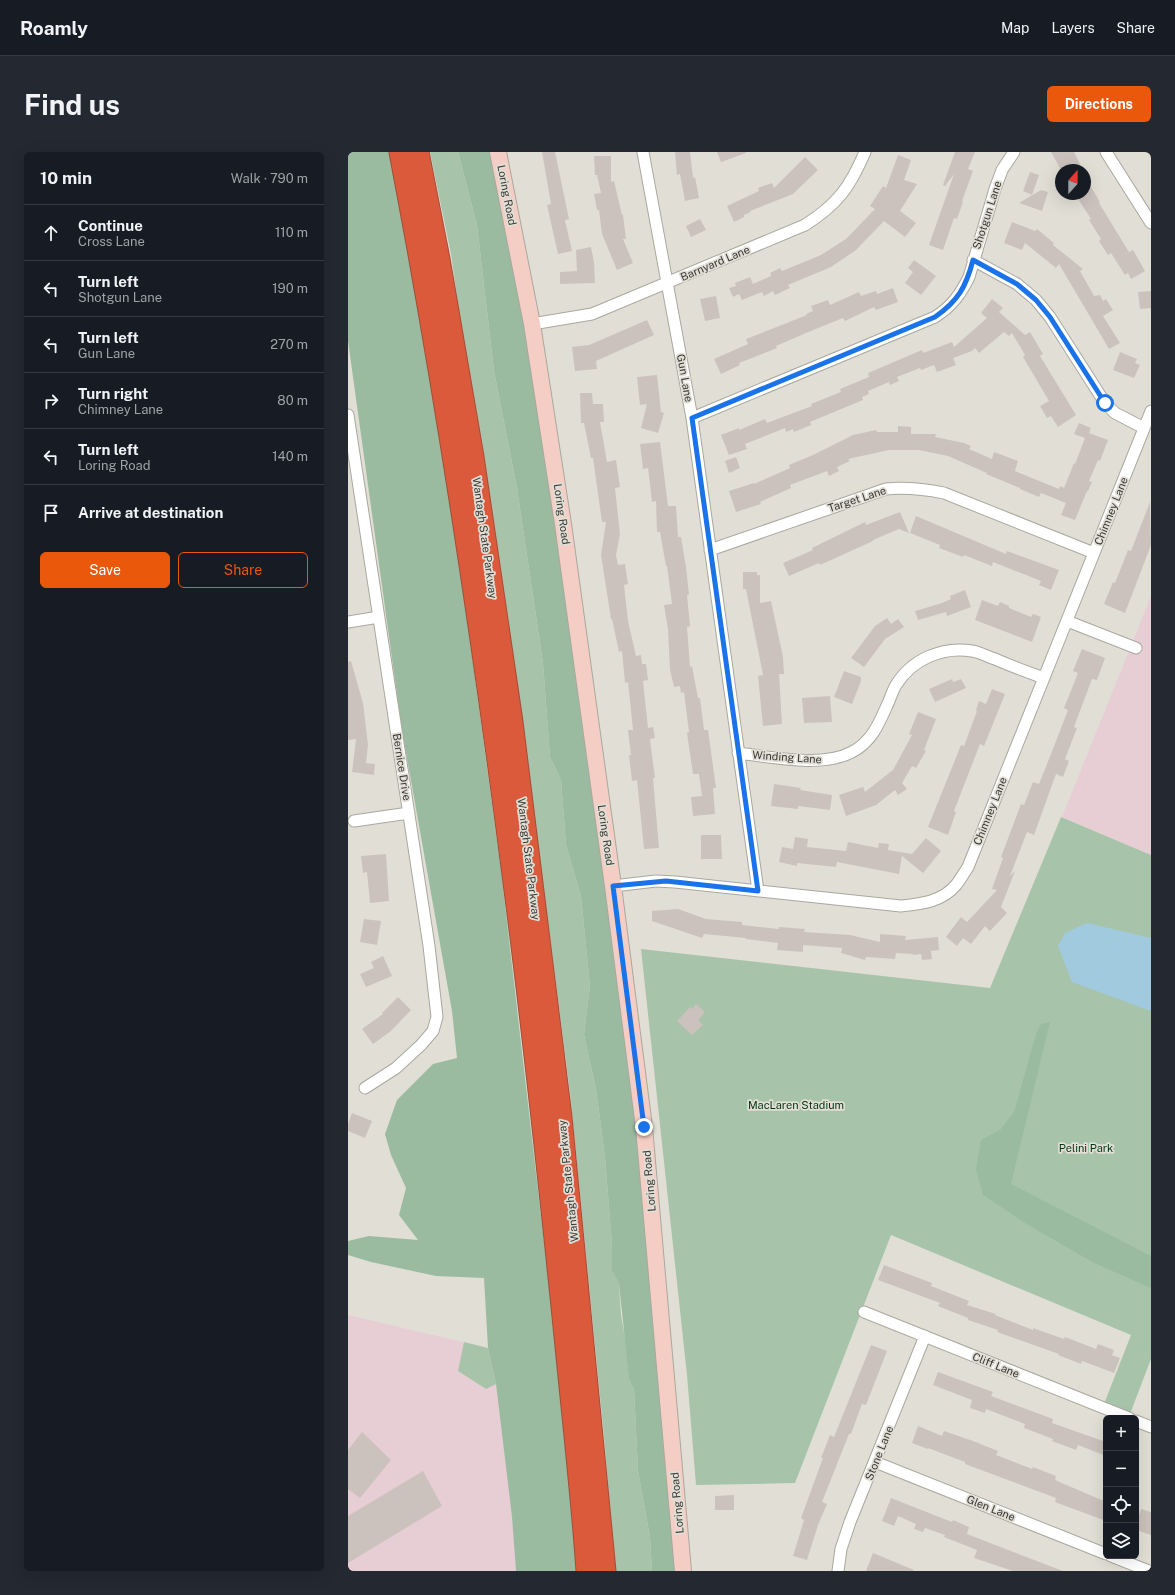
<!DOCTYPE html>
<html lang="en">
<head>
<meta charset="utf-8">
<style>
	body { margin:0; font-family:"Public Sans",sans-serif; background:#242831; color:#f1f3f6 }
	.controls { position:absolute; right:12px; bottom:12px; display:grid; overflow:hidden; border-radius:6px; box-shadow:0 4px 16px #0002 }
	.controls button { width:36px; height:36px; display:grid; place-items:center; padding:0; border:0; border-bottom:1px solid #363941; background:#171b24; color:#f1f3f6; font:20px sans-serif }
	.compass { position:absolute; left:707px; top:12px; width:36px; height:36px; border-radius:50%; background:#171b24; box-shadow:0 4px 16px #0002; rotate:21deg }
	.stop { position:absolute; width:12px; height:12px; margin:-9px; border:3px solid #1a73e8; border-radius:50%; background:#fff }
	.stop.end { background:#1a73e8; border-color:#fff; box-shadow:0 1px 4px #0008 }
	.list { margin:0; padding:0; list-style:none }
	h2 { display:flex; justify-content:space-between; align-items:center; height:52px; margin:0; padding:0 16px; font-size:17px }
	h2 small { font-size:13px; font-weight:400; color:#9ea1a6 }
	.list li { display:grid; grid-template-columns:26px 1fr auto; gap:12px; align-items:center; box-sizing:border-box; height:56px; padding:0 16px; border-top:1px solid #363941 }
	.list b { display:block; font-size:15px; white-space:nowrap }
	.list p { margin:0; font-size:13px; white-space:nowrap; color:#9ea1a6 }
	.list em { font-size:13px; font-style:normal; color:#9ea1a6 }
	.actions { display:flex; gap:8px; padding:12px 16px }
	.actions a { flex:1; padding:9px 0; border:1px solid #ea580c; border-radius:6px; text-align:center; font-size:14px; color:#ea580c }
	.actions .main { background:#ea580c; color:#fff }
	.icon { flex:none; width:22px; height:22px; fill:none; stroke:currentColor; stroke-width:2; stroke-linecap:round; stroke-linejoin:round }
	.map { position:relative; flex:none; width:803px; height:1419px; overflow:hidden; border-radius:6px }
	header { display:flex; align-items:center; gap:24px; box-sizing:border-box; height:56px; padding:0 20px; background:#171b24; border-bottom:1px solid #363941 }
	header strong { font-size:19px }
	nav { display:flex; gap:22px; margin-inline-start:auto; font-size:14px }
	.intro { display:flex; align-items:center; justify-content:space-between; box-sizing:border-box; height:96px; padding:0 24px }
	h1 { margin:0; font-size:28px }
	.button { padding:10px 18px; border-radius:6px; background:#ea580c; color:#fff; font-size:14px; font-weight:700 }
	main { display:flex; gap:24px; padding:0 24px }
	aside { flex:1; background:#171b24; border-radius:6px; box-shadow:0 4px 16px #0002 }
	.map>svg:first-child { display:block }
</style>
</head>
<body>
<header>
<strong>Roamly</strong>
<nav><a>Map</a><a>Layers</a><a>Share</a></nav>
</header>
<div class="intro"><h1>Find us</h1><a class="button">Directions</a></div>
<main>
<aside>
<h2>10 min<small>Walk · 790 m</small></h2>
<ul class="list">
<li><svg class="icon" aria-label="ahead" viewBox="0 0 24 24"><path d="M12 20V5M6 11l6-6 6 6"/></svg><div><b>Continue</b><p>Cross Lane</p></div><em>110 m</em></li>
<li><svg class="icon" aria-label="left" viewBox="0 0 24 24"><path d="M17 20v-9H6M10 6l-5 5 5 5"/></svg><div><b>Turn left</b><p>Shotgun Lane</p></div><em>190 m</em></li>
<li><svg class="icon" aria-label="left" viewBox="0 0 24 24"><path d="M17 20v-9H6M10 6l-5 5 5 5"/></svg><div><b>Turn left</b><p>Gun Lane</p></div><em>270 m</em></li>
<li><svg class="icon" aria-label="right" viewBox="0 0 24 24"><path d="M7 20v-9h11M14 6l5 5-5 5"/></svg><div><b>Turn right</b><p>Chimney Lane</p></div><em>80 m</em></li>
<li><svg class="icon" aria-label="left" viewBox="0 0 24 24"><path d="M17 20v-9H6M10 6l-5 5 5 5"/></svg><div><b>Turn left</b><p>Loring Road</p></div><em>140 m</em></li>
<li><svg class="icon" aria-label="arrive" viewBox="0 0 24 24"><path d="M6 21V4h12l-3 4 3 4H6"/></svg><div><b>Arrive at destination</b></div></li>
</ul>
<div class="actions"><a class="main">Save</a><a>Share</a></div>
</aside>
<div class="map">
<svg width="803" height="1419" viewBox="0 0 803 1419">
	<rect width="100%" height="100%" fill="#e1dfd5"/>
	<path fill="#e7cdd4" d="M 803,444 L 803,703 L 714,665 Z
		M 0,1163 L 140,1196 L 148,1232 L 164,1365 L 168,1419 L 0,1419 Z"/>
	<path fill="#a7c4ab" d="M 82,0 L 110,0 L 129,73 L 146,219 L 169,336 L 195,511 L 202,605 L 213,628 L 218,693 L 233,744 L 242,834 L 236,883 L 248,937 L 257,1005 L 264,1093 L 264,1119 L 271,1132 L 273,1163 L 286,1237 L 290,1319 L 302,1385 L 304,1419 L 267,1419 L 256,1285 L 222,941 L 178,599 L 131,301 L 103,102 Z
		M 713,665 L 803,703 L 803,1207 L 782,1262 L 756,1252 L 783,1183 L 543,1083 L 447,1331 L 348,1333 L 339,1223 L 293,797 L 642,836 Z
		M 116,1190 L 140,1196 L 148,1232 L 138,1237 L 110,1219 Z"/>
	<path fill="#9abba0" d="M 0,0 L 42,0 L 100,327 L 153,718 L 213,1237 L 228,1419 L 168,1419 L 164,1365 L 148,1232 L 140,1196 L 136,1126 L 88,1124 L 23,1110 L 0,1103 L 0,1089 L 21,1084 L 70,1088 L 51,1063 L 58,1036 L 43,1003 L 37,982 L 49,948 L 85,912 L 109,906 L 104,859 L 54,578 L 0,189 Z
		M 110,0 L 142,0 L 180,176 L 291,974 L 332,1419 L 304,1419 L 302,1385 L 290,1319 L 286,1237 L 281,1226 L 271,1132 L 264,1119 L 264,1093 L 257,1005 L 248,937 L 236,883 L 242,834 L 233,744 L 218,693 L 213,628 L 202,605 L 195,511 L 169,336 L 146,219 L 129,73 Z
		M 702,870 L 663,1032 L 803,1104 L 803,1136 L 746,1111 L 677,1071 L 635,1043 L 628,1017 L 633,988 L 652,978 L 666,960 L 688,882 L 693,872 Z"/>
	<path fill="#a1cadf" d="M 739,771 L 803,786 L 803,859 L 724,830 L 710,794 L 717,781 Z"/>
	<path fill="#cbc2bd" d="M 194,0 L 207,0 L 221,67 L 217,68 L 224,99 L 210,102 L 199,53 L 203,52 Z
		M 327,0 L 342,0 L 345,26 L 347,25 L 351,46 L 337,49 L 332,22 L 329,23 Z
		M 369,0 L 398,0 L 398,1 L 373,10 Z
		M 607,0 L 627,0 L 620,17 L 625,19 L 614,49 L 615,50 L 609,67 L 606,66 L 595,98 L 581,93 L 606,22 L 597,34 L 595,33 Z
		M 703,0 L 726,0 L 735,18 L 713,18 Z
		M 550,3 L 563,8 L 556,28 L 569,32 L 552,59 L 568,71 L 557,85 L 536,69 L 508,98 L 483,115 L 440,133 L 442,136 L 427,143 L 425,139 L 416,144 L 414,140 L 394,148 L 391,142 L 385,145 L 381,136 L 388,134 L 387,131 L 402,125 L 405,132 L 423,124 L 422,121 L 432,116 L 434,119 L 473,103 L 498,87 L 527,57 L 522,54 L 535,34 L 538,36 Z
		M 246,4 L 263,4 L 263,30 L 266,29 L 274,63 L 275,63 L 278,87 L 275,87 L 285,111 L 269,118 L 254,82 L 251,58 L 249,58 L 246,42 L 253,41 L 249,23 L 247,23 Z
		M 457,5 L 470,18 L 445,42 L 402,59 L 403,60 L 396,63 L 396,65 L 386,70 L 379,54 L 411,39 L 410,36 L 424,31 L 426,36 Z
		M 682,20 L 691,23 L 684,43 L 675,39 Z
		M 737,25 L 752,50 L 751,51 L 781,100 L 785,98 L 797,119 L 783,127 L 780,121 L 777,123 L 763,101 L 760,103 L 751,89 L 753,87 L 741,68 L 743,67 L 727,42 L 737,42 Z
		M 693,38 L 700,40 L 694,59 L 671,51 Z
		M 352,67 L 358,78 L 343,85 L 338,74 Z
		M 664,70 L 687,79 L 689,77 L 706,91 L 705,93 L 735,117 L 732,119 L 746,144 L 752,143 L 755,149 L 758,147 L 765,158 L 755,164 L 772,191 L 761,197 L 711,112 L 708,116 L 677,91 L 674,98 L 656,91 Z
		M 243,95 L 246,110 L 247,131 L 212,132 L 212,120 L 229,119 L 228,98 Z
		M 566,108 L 588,124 L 573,143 L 557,131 L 565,120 L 560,116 Z
		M 545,136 L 550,150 L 528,158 L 526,155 L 497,169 L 495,166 L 458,181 L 428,194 L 429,196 L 391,211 L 392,213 L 373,222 L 366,207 L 400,192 L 398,187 L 459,163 L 458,162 L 465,159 L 463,154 L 480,148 L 482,153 L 511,140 L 513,144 L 528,139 L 529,142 Z
		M 803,139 L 803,156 L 792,157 L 790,140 Z
		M 368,144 L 372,166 L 357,169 L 352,147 Z
		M 644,147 L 655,156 L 651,160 L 677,183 L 682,180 L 695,202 L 692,204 L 728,263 L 710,275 L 703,264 L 699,266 L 692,254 L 701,249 L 675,205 L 677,203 L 664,181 L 661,184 L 656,180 L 631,201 L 627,196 L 624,199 L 605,206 L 608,213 L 589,220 L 586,213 L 573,218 L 572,216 L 549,225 L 551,229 L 542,233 L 541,230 L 520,239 L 521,242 L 514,245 L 515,248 L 462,270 L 463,273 L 446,280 L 445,277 L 438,280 L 437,276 L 397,292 L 399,297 L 381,303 L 373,283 L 391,276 L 391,278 L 417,267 L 419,271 L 464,254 L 463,252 L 493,240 L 492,237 L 521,225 L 520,221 L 574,198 L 575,201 L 604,190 L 606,195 L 639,166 L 633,161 Z
		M 299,168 L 306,183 L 248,209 L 249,217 L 227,219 L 224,195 L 241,193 Z
		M 772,200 L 789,207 L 787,211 L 792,213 L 786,226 L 765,218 Z
		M 309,223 L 313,260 L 316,261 L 310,281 L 293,276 L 299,252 L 292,253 L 289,225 Z
		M 232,241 L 244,241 L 245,252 L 255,252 L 256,270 L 252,270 L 259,310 L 268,308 L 272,335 L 267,336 L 272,382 L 268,403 L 270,413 L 277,412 L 280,432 L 276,433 L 280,469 L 288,504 L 293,503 L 294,512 L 298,512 L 300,528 L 295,529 L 300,576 L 305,575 L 307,586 L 302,587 L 307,626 L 305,626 L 311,696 L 296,697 L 289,628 L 284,629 L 281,603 L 283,603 L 280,578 L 285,578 L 280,530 L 277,531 L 274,499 L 271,500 L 264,467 L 263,467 L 253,403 L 258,370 L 254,370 L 245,306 L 243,306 L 236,271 L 233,271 Z
		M 731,271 L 743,276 L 741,281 L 760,288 L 752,309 L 750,308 L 741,329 L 744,330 L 740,339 L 739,339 L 727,368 L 713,363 L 718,351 L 693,341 L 691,345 L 672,337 L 672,336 L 638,322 L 639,321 L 600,304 L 571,298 L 541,298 L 500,307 L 502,309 L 489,315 L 491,319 L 481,324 L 479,319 L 442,333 L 443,336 L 412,350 L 413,352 L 388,360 L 381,339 L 406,331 L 406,332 L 442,316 L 441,313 L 465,303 L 505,283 L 528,278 L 529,280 L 550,280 L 550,274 L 563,275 L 563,282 L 588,282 L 587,285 L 616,291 L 623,294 L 621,297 L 644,307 L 646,300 L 670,309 L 667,319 L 711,337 L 712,334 L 716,336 L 726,311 L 727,312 L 737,286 L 726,282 Z
		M 312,290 L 320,354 L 328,354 L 330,385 L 333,385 L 338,415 L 341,443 L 339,443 L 342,474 L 339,475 L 342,515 L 344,514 L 350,546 L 352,546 L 356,578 L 360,578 L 368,636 L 365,636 L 367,662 L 345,664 L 343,645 L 354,644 L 351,622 L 345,622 L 339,581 L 341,580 L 336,540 L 333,541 L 332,534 L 326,535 L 322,518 L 320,477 L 316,453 L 324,452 L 319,414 L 318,414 L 312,380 L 309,380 L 308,349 L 304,350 L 300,316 L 295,317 L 292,292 Z
		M 388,305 L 392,316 L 381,321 L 377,309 Z
		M 802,350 L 803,393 L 777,461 L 756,452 L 765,430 L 767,431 L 780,398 L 783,399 Z
		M 552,360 L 561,381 L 551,377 L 525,388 L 525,389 L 472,413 L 471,411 L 441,424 L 435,411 L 465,398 L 464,396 L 517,370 L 518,373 Z
		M 568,364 L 658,402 L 659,399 L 711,418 L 703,438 L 691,433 L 693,429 L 645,410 L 644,414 L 616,403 L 615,405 L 591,396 L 592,393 L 562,381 Z
		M 395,420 L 409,420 L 409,423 L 412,423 L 412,451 L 423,449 L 435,505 L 436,522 L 431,522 L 434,572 L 415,574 L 410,524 L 415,523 L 398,437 L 395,437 Z
		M 617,438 L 623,455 L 599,464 L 598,460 L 570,468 L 567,459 L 594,451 L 603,447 L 602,444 Z
		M 634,448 L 650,454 L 652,450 L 661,454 L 661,456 L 683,465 L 685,462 L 693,465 L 684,490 L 627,468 Z
		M 539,466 L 543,472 L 550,467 L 556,475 L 537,487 L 516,515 L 503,506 L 527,474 Z
		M 734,497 L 757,506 L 749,528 L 744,527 L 726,575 L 729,576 L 717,607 L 721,609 L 715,625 L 708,622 L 686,683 L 679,680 L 662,724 L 667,719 L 653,755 L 659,761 L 642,779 L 637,774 L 623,792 L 615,786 L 609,794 L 598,785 L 613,765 L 619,770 L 649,738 L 644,737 L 655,706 L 653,705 L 673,652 L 676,653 L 685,630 L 691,632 L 703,602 L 720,558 L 716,556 L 730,521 L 725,519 Z
		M 3,509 L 15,551 L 20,593 L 18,611 L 27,612 L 26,623 L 4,620 L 8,587 L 0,588 L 0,510 Z
		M 496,519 L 513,525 L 513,529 L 504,552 L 486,545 Z
		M 604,527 L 605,530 L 613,527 L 618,536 L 587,550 L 581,537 Z
		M 644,537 L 657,542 L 636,594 L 632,592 L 606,659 L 608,660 L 600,683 L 580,675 L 613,593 L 616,594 L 629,559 L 628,558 L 631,549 L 638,552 Z
		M 482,544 L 484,570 L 456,571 L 454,546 Z
		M 570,560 L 588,567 L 576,598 L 578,599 L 568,616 L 564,614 L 554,631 L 559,637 L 550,643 L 547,638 L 528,653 L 498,664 L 491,643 L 515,635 L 517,640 L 545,618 L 564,583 L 561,582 Z
		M 426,632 L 453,636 L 452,638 L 484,643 L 482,658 L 450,654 L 450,657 L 423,654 Z
		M 353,683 L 373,683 L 374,707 L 353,707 Z
		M 447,685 L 460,687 L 459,695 L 498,699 L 500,690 L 530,696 L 531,691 L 541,692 L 540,698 L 564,702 L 578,686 L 593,699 L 575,721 L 554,704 L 551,722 L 489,710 L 488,715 L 449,711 L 449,714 L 431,710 L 434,695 L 445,697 Z
		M 38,702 L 41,749 L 22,751 L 19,720 L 15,721 L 13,704 Z
		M 330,757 L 358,767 L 394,770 L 394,773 L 431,777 L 431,775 L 457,777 L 456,780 L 502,783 L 532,790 L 532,782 L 558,784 L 557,788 L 590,785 L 591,798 L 583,799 L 584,807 L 574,808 L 573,802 L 565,803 L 565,802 L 548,801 L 547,807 L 518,805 L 517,808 L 493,801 L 494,796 L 455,793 L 455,800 L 429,798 L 430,791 L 398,787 L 398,786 L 356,782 L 354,786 L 304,769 L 304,759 Z
		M 16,767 L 33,769 L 29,793 L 12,790 Z
		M 35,804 L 44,824 L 18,835 L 12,822 L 26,816 L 23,810 Z
		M 50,845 L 63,858 L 43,879 L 25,892 L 14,877 L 35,862 L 34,861 Z
		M 348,852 L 357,860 L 350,868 L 355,873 L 344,883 L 329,869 L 342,855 L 344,857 Z
		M 4,961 L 24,969 L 17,986 L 0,979 L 0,972 Z
		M 536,1113 L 584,1131 L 583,1134 L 621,1149 L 619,1153 L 648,1162 L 647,1163 L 685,1178 L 685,1176 L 716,1187 L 717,1185 L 748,1197 L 750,1192 L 766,1198 L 764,1203 L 772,1206 L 766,1221 L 734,1209 L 733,1212 L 710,1203 L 711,1202 L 649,1180 L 650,1178 L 620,1168 L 620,1166 L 590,1154 L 592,1151 L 530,1128 Z
		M 523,1193 L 539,1199 L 518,1253 L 514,1252 L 503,1282 L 501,1282 L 474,1350 L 479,1352 L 470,1373 L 459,1408 L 445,1404 L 456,1368 L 453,1366 L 475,1306 L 473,1306 L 482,1283 L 486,1285 Z
		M 590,1220 L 645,1240 L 643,1244 L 705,1267 L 704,1271 L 758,1290 L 758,1304 L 730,1293 L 728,1298 L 704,1289 L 705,1287 L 676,1276 L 677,1272 L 638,1257 L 637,1261 L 622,1256 L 624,1248 L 585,1233 Z
		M 570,1274 L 594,1284 L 596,1279 L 625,1289 L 650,1299 L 648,1303 L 684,1317 L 685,1315 L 708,1324 L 707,1328 L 758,1350 L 758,1369 L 707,1350 L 708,1346 L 617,1312 L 617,1310 L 580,1296 L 580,1297 L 564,1291 Z
		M 14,1280 L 43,1308 L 12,1346 L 0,1337 L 0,1298 Z
		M 75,1319 L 94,1354 L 0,1411 L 0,1364 Z
		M 386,1343 L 386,1358 L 367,1358 L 367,1344 Z
		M 543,1346 L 604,1370 L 605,1368 L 621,1375 L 619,1382 L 715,1419 L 665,1419 L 626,1406 L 629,1398 L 596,1385 L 597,1383 L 577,1376 L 575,1380 L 566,1377 L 568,1372 L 550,1364 L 546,1374 L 534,1369 Z
		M 793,1357 L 803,1360 L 803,1383 L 788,1378 L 788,1362 L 791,1363 Z
		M 525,1401 L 566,1418 L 565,1419 L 518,1419 Z"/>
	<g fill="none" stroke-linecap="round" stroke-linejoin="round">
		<g stroke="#a9a89f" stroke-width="13">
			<path id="street" d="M 295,0 L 344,266 L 410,739
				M 758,0 L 803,71
				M 625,108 L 669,132 L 688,148 L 702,165 L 757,251 L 767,261 L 796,276
				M 184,172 L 244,162 L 457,73 C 490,52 502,35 517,0
				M 0,263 L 81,794 L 89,865 L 85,879 L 73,893 L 48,916 L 17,936
				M 344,266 L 587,165 C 604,154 612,143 621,125 L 647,37 L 654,18 L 666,0
				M 362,398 L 538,337 C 559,335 576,337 596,341 L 746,401
				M 719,469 L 788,496
				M 0,470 L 31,465
				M 390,601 C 424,605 474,616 504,600 C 525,589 532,569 541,549 C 543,544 545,538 548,533 C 564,507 595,494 624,499 C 632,500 640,505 647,507 C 663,514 679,520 696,526
				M 6,669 L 61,661
				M 265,734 L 308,729 L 327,730 L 553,754 C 572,752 594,750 608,733 C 612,728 616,721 620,715 L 803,259
				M 516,1160 L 781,1266
				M 788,1269 L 803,1275
				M 527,1310 L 758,1402
				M 763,1404 L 801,1419
				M 490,1419 L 493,1397 L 502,1370 L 577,1184"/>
		</g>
		<g stroke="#a9a89f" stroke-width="18">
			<path id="secondary" d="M 150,0 L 184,172 L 215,372 L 265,734 L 296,975 L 335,1419"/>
		</g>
		<g stroke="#a24e39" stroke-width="23">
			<path id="highway" d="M 52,0 C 100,250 137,501 169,754 C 188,904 204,1054 219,1204 C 226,1276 234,1347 239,1419
				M 70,0 L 91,107 L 125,305 L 164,570 L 213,965 L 257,1419"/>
		</g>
		<use href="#street" stroke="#fff" stroke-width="11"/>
		<use href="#secondary" stroke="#f4cec4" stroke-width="16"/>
		<use href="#highway" stroke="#da5a3b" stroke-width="21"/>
	</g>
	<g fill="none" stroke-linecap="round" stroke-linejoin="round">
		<path stroke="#1a73e8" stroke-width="5" d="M 296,975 L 265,734 L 318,729 L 410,739 L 344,266 L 587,165 C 610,149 618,135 625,108 L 669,132 L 688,148 L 702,165 L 757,251"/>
	</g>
	<g text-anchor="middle" stroke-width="3.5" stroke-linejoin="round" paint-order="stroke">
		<g font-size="11" fill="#393835" stroke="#e1dfd5">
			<text transform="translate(159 43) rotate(79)" y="4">Loring Road</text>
			<text transform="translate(639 63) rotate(-72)" y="4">Shotgun Lane</text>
			<text transform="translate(367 111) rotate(-23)" y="4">Barnyard Lane</text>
			<text transform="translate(337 226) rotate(80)" y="4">Gun Lane</text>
			<text transform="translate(509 347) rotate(-18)" y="4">Target Lane</text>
			<text transform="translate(763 359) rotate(-68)" y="4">Chimney Lane</text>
			<text transform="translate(214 362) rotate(82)" y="4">Loring Road</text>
			<text transform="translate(137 386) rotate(82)" y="4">Wantagh State Parkway</text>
			<text transform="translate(439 605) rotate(4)" y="4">Winding Lane</text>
			<text transform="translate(54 615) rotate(81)" y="4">Bernice Drive</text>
			<text transform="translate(642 659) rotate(-68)" y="4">Chimney Lane</text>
			<text transform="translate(258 683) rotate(82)" y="4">Loring Road</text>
			<text transform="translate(181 707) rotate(83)" y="4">Wantagh State Parkway</text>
			<text transform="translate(220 1029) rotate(-96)" y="4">Wantagh State Parkway</text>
			<text transform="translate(301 1029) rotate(-95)" y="4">Loring Road</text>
			<text transform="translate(648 1213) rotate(22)" y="4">Cliff Lane</text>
			<text transform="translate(531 1301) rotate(-68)" y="4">Stone Lane</text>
			<text transform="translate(329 1351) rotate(-95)" y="4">Loring Road</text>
			<text transform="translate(643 1356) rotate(22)" y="4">Glen Lane</text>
		</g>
		<g font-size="11" fill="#003512" stroke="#e1dfd5">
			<text x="448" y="957">MacLaren Stadium</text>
			<text x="738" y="1000">Pelini Park</text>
		</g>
	</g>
</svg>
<div class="controls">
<button>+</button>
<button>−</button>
<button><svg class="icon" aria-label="locate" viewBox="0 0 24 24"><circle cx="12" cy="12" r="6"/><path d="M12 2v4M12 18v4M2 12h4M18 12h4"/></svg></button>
<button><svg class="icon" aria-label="layers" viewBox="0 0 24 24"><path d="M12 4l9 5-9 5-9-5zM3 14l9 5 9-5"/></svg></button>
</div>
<svg class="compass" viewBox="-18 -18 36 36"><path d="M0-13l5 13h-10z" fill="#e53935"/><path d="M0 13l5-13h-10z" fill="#9ea1a6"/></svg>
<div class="stop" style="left:757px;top:251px"></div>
<div class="stop end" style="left:296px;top:975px"></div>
</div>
</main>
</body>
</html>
